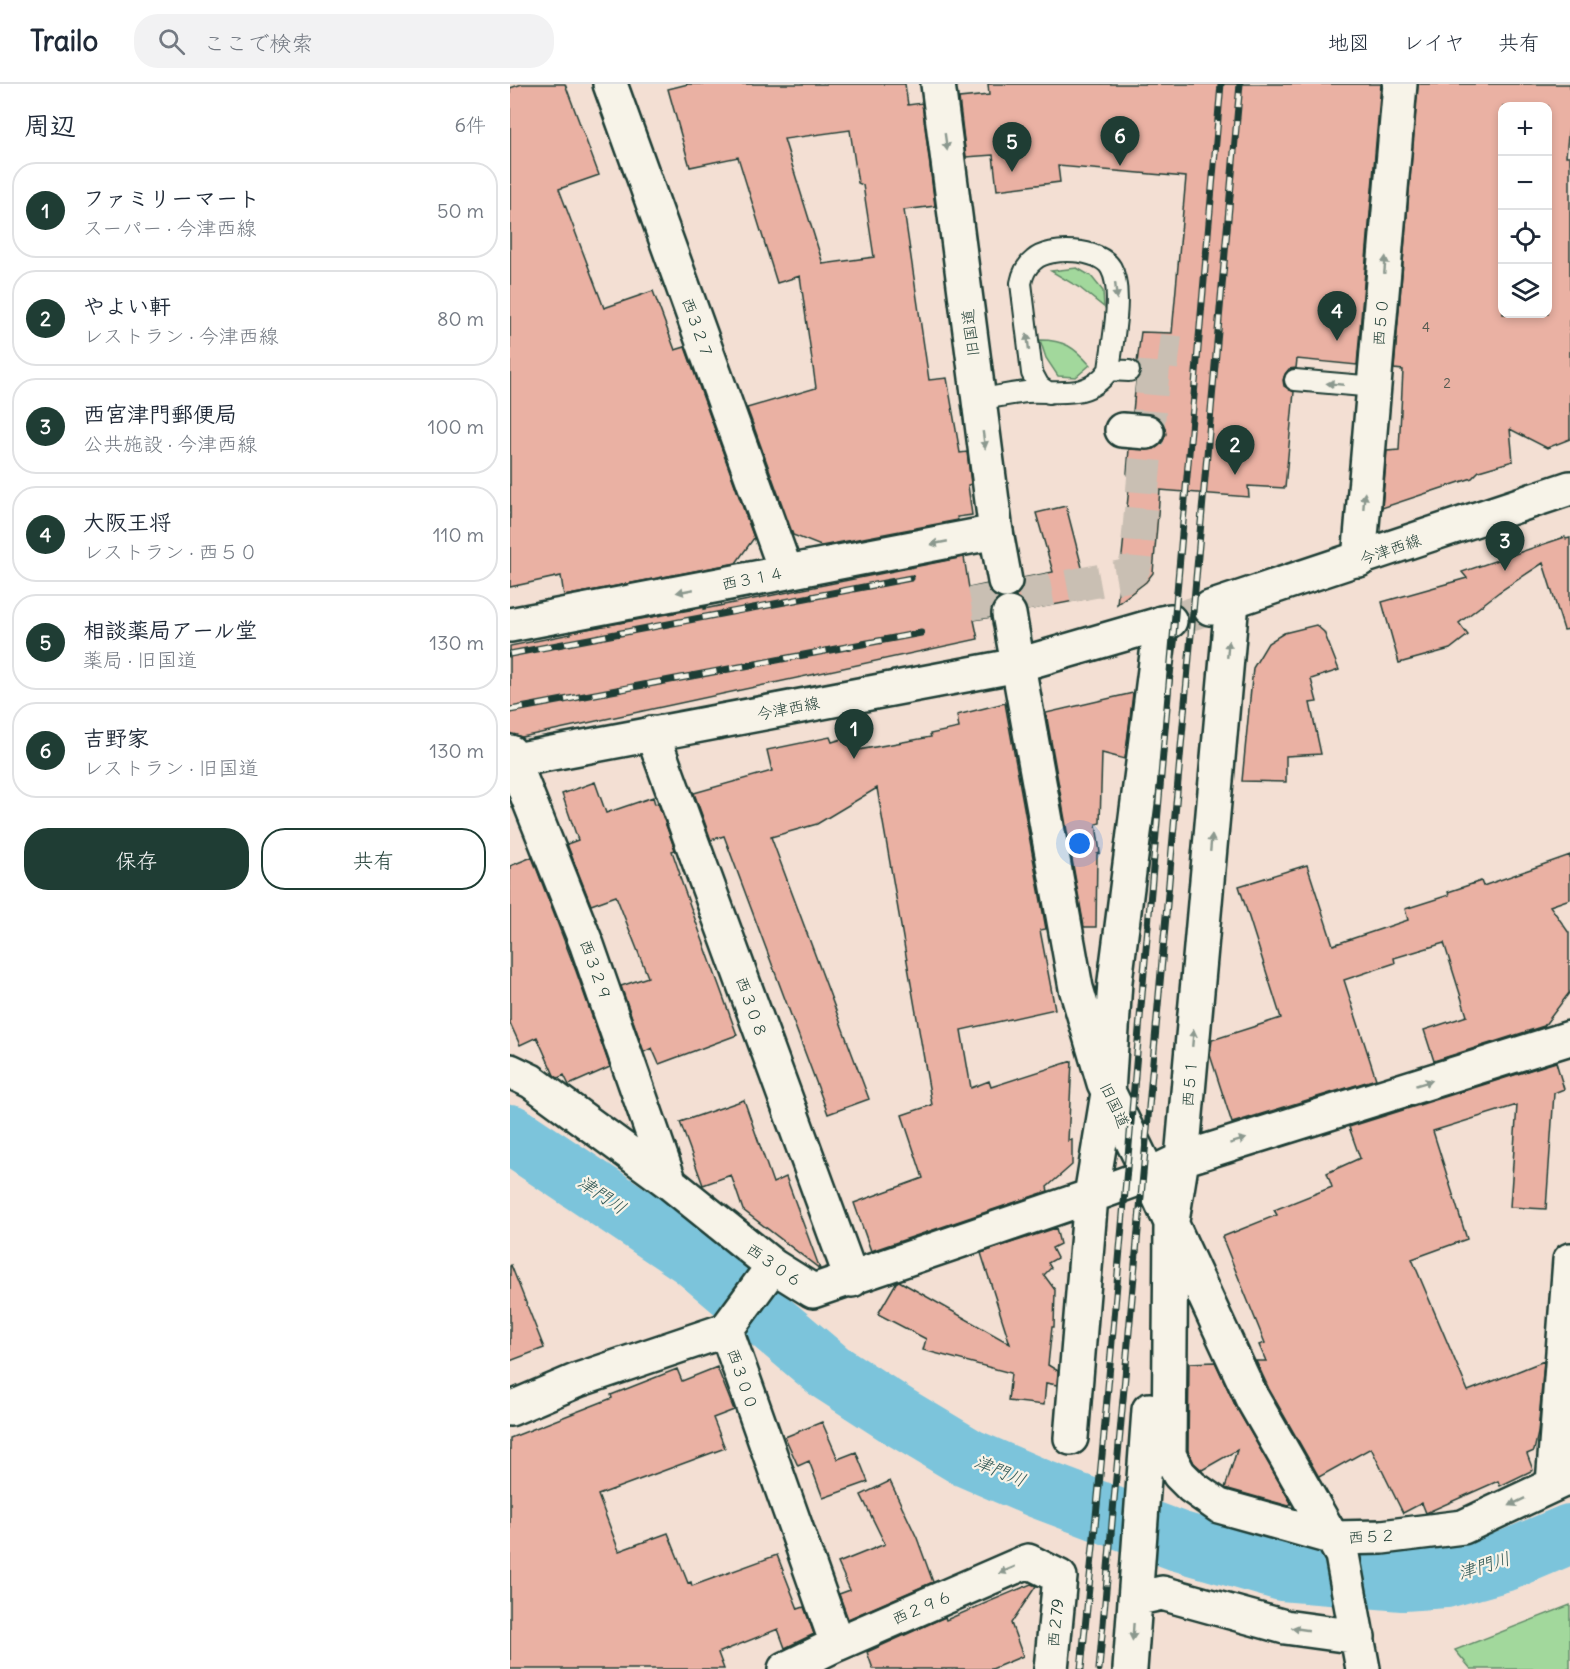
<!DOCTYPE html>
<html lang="ja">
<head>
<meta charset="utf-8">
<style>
	body { margin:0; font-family:Delius,"Klee One",sans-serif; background:#f2f2f3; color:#1f2937 }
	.controls { position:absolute; right:18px; top:18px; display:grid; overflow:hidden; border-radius:12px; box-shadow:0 3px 9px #0003 }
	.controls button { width:54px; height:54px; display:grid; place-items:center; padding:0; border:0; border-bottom:2px solid #e0e1e3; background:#fff; color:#1f2937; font:30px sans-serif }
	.you { position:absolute; left:570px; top:760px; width:21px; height:21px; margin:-15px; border:4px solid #fff; border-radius:50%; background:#1a73e8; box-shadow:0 0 0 9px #1a73e833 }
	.badge { display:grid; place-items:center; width:39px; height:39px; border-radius:50%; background:#1f3d34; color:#fff; font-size:20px; font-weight:700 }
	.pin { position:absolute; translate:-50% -50px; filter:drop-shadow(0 2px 3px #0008) }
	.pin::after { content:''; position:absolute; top:32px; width:21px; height:18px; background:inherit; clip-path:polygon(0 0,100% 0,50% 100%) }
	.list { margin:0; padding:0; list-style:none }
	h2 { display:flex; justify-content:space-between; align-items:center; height:78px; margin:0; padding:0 24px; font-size:26px }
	h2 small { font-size:20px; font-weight:400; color:#747a83 }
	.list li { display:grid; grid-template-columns:39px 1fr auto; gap:18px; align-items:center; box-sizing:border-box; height:96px; margin:0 12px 12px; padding:0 12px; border:2px solid #e0e1e3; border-radius:24px }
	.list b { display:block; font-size:22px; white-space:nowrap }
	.list p { margin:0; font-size:20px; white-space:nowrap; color:#747a83 }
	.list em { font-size:20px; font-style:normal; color:#747a83 }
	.actions { display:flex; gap:12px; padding:18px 24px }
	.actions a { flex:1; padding:14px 0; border:2px solid #1f3d34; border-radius:24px; text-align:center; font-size:21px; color:#1f3d34 }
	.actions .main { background:#1f3d34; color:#fff }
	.icon { flex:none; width:33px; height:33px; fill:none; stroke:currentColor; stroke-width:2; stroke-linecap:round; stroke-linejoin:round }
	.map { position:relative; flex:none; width:1060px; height:1585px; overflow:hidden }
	header { display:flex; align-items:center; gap:36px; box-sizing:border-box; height:84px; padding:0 30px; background:#fff; border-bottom:2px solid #e0e1e3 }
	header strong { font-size:28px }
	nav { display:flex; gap:33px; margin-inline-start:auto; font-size:21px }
	.search { width:420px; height:54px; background:#f2f2f3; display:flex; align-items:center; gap:15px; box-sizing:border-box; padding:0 21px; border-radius:24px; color:#747a83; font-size:22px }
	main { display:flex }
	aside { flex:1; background:#fff }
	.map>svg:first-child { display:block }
</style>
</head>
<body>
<header>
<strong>Trailo</strong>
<div class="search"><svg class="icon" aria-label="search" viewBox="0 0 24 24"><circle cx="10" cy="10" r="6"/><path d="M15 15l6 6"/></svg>ここで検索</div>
<nav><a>地図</a><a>レイヤ</a><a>共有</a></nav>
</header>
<main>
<aside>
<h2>周辺<small>6件</small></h2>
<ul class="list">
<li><span class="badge">1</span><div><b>ファミリーマート</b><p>スーパー · 今津西線</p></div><em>50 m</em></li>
<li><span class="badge">2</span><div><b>やよい軒</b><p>レストラン · 今津西線</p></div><em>80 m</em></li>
<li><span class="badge">3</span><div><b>西宮津門郵便局</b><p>公共施設 · 今津西線</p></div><em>100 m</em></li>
<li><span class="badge">4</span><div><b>大阪王将</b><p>レストラン · 西５０</p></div><em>110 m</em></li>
<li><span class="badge">5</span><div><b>相談薬局アール堂</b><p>薬局 · 旧国道</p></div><em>130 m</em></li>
<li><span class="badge">6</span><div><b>吉野家</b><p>レストラン · 旧国道</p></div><em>130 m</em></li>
</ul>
<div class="actions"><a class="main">保存</a><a>共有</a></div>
</aside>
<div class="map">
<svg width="1060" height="1585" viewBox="0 0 1060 1585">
	<rect width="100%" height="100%" fill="#f3dfd3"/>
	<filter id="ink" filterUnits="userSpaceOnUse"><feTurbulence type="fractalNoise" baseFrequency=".0167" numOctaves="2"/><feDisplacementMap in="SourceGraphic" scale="12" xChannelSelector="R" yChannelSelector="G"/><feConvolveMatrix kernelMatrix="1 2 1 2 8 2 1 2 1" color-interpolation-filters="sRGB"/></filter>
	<g filter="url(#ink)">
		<path fill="#a2d89c" stroke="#608a68" stroke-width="1.5" d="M 567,184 L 581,192 L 593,207 L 594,223 L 570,204 L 541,187 Z
			M 530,256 C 554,256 564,263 580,281 L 566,293 L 548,292 L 536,274 Z
			M 1060,1521 L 1060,1585 L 961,1585 L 945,1566 Z"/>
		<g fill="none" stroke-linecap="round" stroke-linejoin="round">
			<path stroke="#7bc4db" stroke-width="60" d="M 0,1050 L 184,1173 L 320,1288 L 388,1332 L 458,1374 L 530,1405 L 668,1457 L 772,1487 L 893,1497 L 935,1494 L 996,1477 L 1060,1450"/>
		</g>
		<path fill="#eab1a3" stroke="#1f3d34" stroke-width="1.5" fill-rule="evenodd" d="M 12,0 L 55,0 L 89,91 L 49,105 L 94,224 L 143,207 L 165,266 L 175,263 L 244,454 L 226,479 L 54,512 L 51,492 L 0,503 L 0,4 Z
			M 178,0 L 395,0 L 398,21 L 412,19 L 425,122 L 394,126 L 419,296 L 437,294 L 450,369 L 457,368 L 461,400 L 458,401 L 462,431 L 447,433 L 448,436 L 311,462 L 283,451 L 237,324 L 306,304 L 290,192 L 267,199 L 228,73 L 180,83 L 158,5 ZM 340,46 L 348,99 L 353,101 L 364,173 L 313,180 L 274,55 Z
			M 478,0 L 871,0 L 847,281 L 787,275 L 786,284 L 779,285 L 775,290 L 773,296 L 774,302 L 784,308 L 775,404 L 738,402 L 739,413 L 650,406 L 643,489 L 636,498 L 607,520 L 620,394 L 617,389 L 619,365 L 644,365 L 652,359 L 656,350 L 654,341 L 647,332 L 623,328 L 626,297 L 631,288 L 627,279 L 631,248 L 662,249 L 676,93 L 548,82 L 550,98 L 487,106 L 483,71 L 456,73 L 449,14 L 479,11 Z
			M 908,0 L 1060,0 L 1060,32 L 1056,72 L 1060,72 L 1060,355 L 1037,364 L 1000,345 L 1003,377 L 969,387 L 962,394 L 872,424 L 877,367 L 889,366 L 893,286 L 884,285 ZM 993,22 L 1038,22 L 1038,230 L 993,230 Z
			M 556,422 L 580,514 L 517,526 L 513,518 L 505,512 L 512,504 L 513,494 L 543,488 L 526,429 Z
			M 1055,453 L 1056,455 L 1060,454 L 1060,545 L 1054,546 L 1033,479 L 989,508 L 949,539 L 958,551 L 940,565 L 889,579 L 872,518 L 957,494 L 952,488 Z
			M 454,473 L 459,504 L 477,500 L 481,510 L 489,515 L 482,523 L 481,533 L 464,536 L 468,555 L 12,653 L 0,650 L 0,562 L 61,550 L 61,548 L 196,523 L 194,525 Z
			M 806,541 L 814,548 L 829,586 L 801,595 L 807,618 L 800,619 L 811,670 L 776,672 L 776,698 L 732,697 L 743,584 L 758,559 L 774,549 Z
			M 623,609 L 615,675 L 592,669 L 590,739 L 586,740 L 590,769 L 587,770 L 586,843 L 574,843 L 536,629 Z
			M 495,619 L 536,845 L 530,846 L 545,925 L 451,946 L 461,1004 L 479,997 L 481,1003 L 562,977 L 558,1057 L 562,1056 L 562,1081 L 537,1103 L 538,1107 L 361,1167 L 344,1119 L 413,1094 L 392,1031 L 422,1021 L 367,704 L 307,740 L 261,753 L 359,1015 L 318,1030 L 214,752 L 201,756 L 184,709 L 262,687 L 257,666 L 320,653 L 322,658 L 346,651 L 348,666 L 421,653 L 420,650 L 449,644 L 447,631 Z
			M 85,698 L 96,729 L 143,713 L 145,720 L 148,719 L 165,766 L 162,767 L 170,790 L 169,791 L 227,951 L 149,980 L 142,964 L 134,968 L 111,902 L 138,893 L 106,812 L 81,821 L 57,760 L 68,756 L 52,710 Z
			M 1060,771 L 1060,815 L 1040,822 L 1059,849 L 1059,909 L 1034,942 L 924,977 L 914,946 L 957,932 L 934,859 L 884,874 L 885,879 L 834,896 L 866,995 L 722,1039 L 700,971 L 702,956 L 771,934 L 729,802 L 797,781 L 823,861 L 898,836 L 895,825 L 939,811 L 938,808 L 971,797 L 973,802 Z
			M 22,773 L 66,887 L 100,983 L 59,1001 L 54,991 L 48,994 L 44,991 L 27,953 L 10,961 L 0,939 L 0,782 Z
			M 1046,978 L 1054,1005 L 1044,1009 L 1036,1125 L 1000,1123 L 1007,1021 L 923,1047 L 957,1155 L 902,1175 L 958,1307 L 1034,1277 L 1028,1349 L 1024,1367 L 1017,1370 L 1023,1386 L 990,1402 L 988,1397 L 916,1429 L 912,1419 L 893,1429 L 861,1364 L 809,1393 L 759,1305 L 746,1277 L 756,1277 L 749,1261 L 755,1259 L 712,1153 L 767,1131 L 764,1126 L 822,1103 L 817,1089 L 850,1074 L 839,1043 Z
			M 234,1016 L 263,1099 L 276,1093 L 310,1185 L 233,1126 L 221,1091 L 193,1101 L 170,1038 Z
			M 546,1144 L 550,1160 L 542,1164 L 547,1174 L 538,1179 L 541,1184 L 534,1191 L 545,1206 L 544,1243 L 542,1243 L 538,1281 L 548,1287 L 547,1301 L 536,1299 L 534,1321 L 498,1317 L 501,1289 L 413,1266 L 416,1255 L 368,1230 L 386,1199 L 389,1197 L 500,1260 L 471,1169 Z
			M 1,1181 L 34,1264 L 0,1277 L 0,1182 Z
			M 705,1278 L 726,1323 L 781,1419 L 779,1422 L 715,1404 L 727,1366 L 692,1386 L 684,1379 L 678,1366 L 679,1279 Z
			M 207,1283 L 224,1326 L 203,1334 L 215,1364 L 88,1411 L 109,1467 L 158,1449 L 178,1499 L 181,1498 L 182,1502 L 267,1471 L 288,1525 L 294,1523 L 304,1550 L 275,1564 L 268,1545 L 208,1569 L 214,1585 L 0,1585 L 0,1354 L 102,1314 L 101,1311 L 167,1285 L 172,1297 Z
			M 312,1338 L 328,1375 L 346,1368 L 358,1398 L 313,1414 L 299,1377 L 288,1382 L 275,1353 Z
			M 380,1397 L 407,1454 L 423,1498 L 338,1535 L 329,1510 L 340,1506 L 328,1479 L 375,1460 L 351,1411 Z
			M 521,1500 L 526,1502 L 501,1539 L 513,1572 L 482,1585 L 363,1585 L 357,1568 L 435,1533 L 436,1536 Z"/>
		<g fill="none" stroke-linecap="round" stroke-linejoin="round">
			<path stroke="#c9bfb3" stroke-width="33" stroke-dasharray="33 16" stroke-linecap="butt" d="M 461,520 L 615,492 L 623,486 L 626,478 L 645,266 L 670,269"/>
			<path stroke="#c9bfb3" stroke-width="33" stroke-dasharray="33 16" stroke-linecap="butt" d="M 660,537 L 700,524"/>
			<g stroke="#1f3d34" stroke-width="24">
				<path id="lane" d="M 599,286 L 619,287
					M 785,296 L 865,303
					M 468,316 C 484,313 500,310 516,308 C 548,306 577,317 599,286 C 602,260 614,207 601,184 C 590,164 540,162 524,176 C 516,182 513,189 511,199 L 522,289 L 529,302 L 539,309"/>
			</g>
			<g stroke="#1f3d34" stroke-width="38">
				<path id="street" d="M 100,0 L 276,488
					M 612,346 L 637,348
					M 849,476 L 890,0
					M 722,518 L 672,1075 L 661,1143 L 659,1371 L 669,1390 L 682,1403 L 709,1422 L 824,1454 L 872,1453 L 953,1443 L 1060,1393
					M 0,541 L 486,448 L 428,0
					M 508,581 L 566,904 L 594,999 L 639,1091 L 742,1314 L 832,1471 L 853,1585
					M 142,649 L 342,1196
					M 0,668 L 77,861 L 160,1099
					M 0,987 L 21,997 L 160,1099 L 263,1182 L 303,1207 L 581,1112 L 639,1091 L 672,1075 L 1060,954
					M 216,1246 L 263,1182
					M 0,1325 L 68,1296 L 216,1246 L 327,1560
					M 561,1354 L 581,1112 L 598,1009 L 605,897 L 651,539
					M 1043,1400 L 1060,1176
					M 625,1515 L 652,1509 L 775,1543 L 848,1553
					M 275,1585 L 327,1560 L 518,1477 L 550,1493 L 541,1585
					M 620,1585 L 639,1326"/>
			</g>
			<g stroke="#1f3d34" stroke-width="38">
				<path id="secondary" d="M 486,448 L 495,497
					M 700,524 L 1060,404
					M 499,530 L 508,581
					M 0,677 L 508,581 L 660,537"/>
			</g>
			<use href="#lane" stroke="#f7f3e8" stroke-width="20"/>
			<use href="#street" stroke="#f7f3e8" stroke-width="33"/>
			<use href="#secondary" stroke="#f7f3e8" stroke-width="33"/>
			<g stroke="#1f3d34" stroke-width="7">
				<path id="rail" d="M 0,570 L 401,494
					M 0,626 L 411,549
					M 571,1585 L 593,1361 L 711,0
					M 589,1585 L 730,0"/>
			</g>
			<use href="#rail" stroke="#f7f3e8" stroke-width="4.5" stroke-dasharray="14" stroke-linecap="butt"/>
		</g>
		<defs><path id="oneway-solid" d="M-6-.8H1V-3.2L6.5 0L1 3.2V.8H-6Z" transform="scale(1.5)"/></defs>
		<g fill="#8b988e">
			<use href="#oneway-solid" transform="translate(436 58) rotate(82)"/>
			<use href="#oneway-solid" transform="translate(875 181) rotate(-85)"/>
			<use href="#oneway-solid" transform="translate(606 207) rotate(84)"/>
			<use href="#oneway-solid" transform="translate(518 258) rotate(-97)"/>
			<use href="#oneway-solid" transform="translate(825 300) rotate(-175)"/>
			<use href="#oneway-solid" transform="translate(474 356) rotate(82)"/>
			<use href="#oneway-solid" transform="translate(854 417) rotate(-85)"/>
			<use href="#oneway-solid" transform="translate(429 459) rotate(169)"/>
			<use href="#oneway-solid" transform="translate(175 507) rotate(169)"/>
			<use href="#oneway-solid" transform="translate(718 565) rotate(-85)"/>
			<use href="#oneway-solid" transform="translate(701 759) rotate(-85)"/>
			<use href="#oneway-solid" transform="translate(683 954) rotate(-85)"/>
			<use href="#oneway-solid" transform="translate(914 999) rotate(-17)"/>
			<use href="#oneway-solid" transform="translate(728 1057) rotate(-17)"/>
			<use href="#oneway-solid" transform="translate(1007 1418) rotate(154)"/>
			<use href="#oneway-solid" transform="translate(497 1486) rotate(157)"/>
			<use href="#oneway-solid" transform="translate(790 1545) rotate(-172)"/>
			<use href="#oneway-solid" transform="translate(623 1548) rotate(94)"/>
		</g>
	</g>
	<g text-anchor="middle" stroke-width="4.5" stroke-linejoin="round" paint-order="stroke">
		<g font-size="14" fill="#525a50">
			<text x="916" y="248">4</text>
			<text x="937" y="304">2</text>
		</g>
		<g font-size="16" fill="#1f3d34" stroke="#f7f3e8">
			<text transform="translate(870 238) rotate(-85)" y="6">西５０</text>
			<text transform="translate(188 244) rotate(70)" y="6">西３２７</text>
			<text transform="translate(460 249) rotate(-97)" y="6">旧国道</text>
			<text transform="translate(880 465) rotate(-19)" y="6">今津西線</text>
			<text transform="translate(243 494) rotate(-11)" y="6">西３１４</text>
			<text transform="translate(278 624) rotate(-11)" y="6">今津西線</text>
			<text transform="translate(86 886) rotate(70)" y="6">西３２９</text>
			<text transform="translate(242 923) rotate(70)" y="6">西３０８</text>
			<text transform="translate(679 999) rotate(-85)" y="6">西５１</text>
			<text transform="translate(605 1021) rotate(65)" y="6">旧国道</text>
			<text transform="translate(265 1181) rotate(35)" y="6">西３０６</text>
			<text transform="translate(233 1295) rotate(71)" y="6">西３００</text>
			<text transform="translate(862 1452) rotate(-3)" y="6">西５２</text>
			<text transform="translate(412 1523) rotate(-23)" y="6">西２９６</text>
			<text transform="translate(545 1539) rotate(-84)" y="6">西２79</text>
		</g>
		<g font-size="18" font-style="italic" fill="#315855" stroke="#f7f3e8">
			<text transform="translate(92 1111) rotate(34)" y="6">津門川</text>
			<text transform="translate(490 1387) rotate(23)" y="6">津門川</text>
			<text transform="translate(974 1482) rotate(-17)" y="6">津門川</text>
		</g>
	</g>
</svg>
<div class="controls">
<button>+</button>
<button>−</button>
<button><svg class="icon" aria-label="locate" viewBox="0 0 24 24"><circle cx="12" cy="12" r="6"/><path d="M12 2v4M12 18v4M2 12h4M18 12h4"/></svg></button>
<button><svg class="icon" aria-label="layers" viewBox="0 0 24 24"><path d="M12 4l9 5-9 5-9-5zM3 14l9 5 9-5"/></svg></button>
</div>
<div class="you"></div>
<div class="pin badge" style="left:344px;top:675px">1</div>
<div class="pin badge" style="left:725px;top:391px">2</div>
<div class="pin badge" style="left:995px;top:487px">3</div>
<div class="pin badge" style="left:827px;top:257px">4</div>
<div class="pin badge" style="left:502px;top:88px">5</div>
<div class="pin badge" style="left:610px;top:82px">6</div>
</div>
</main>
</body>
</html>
